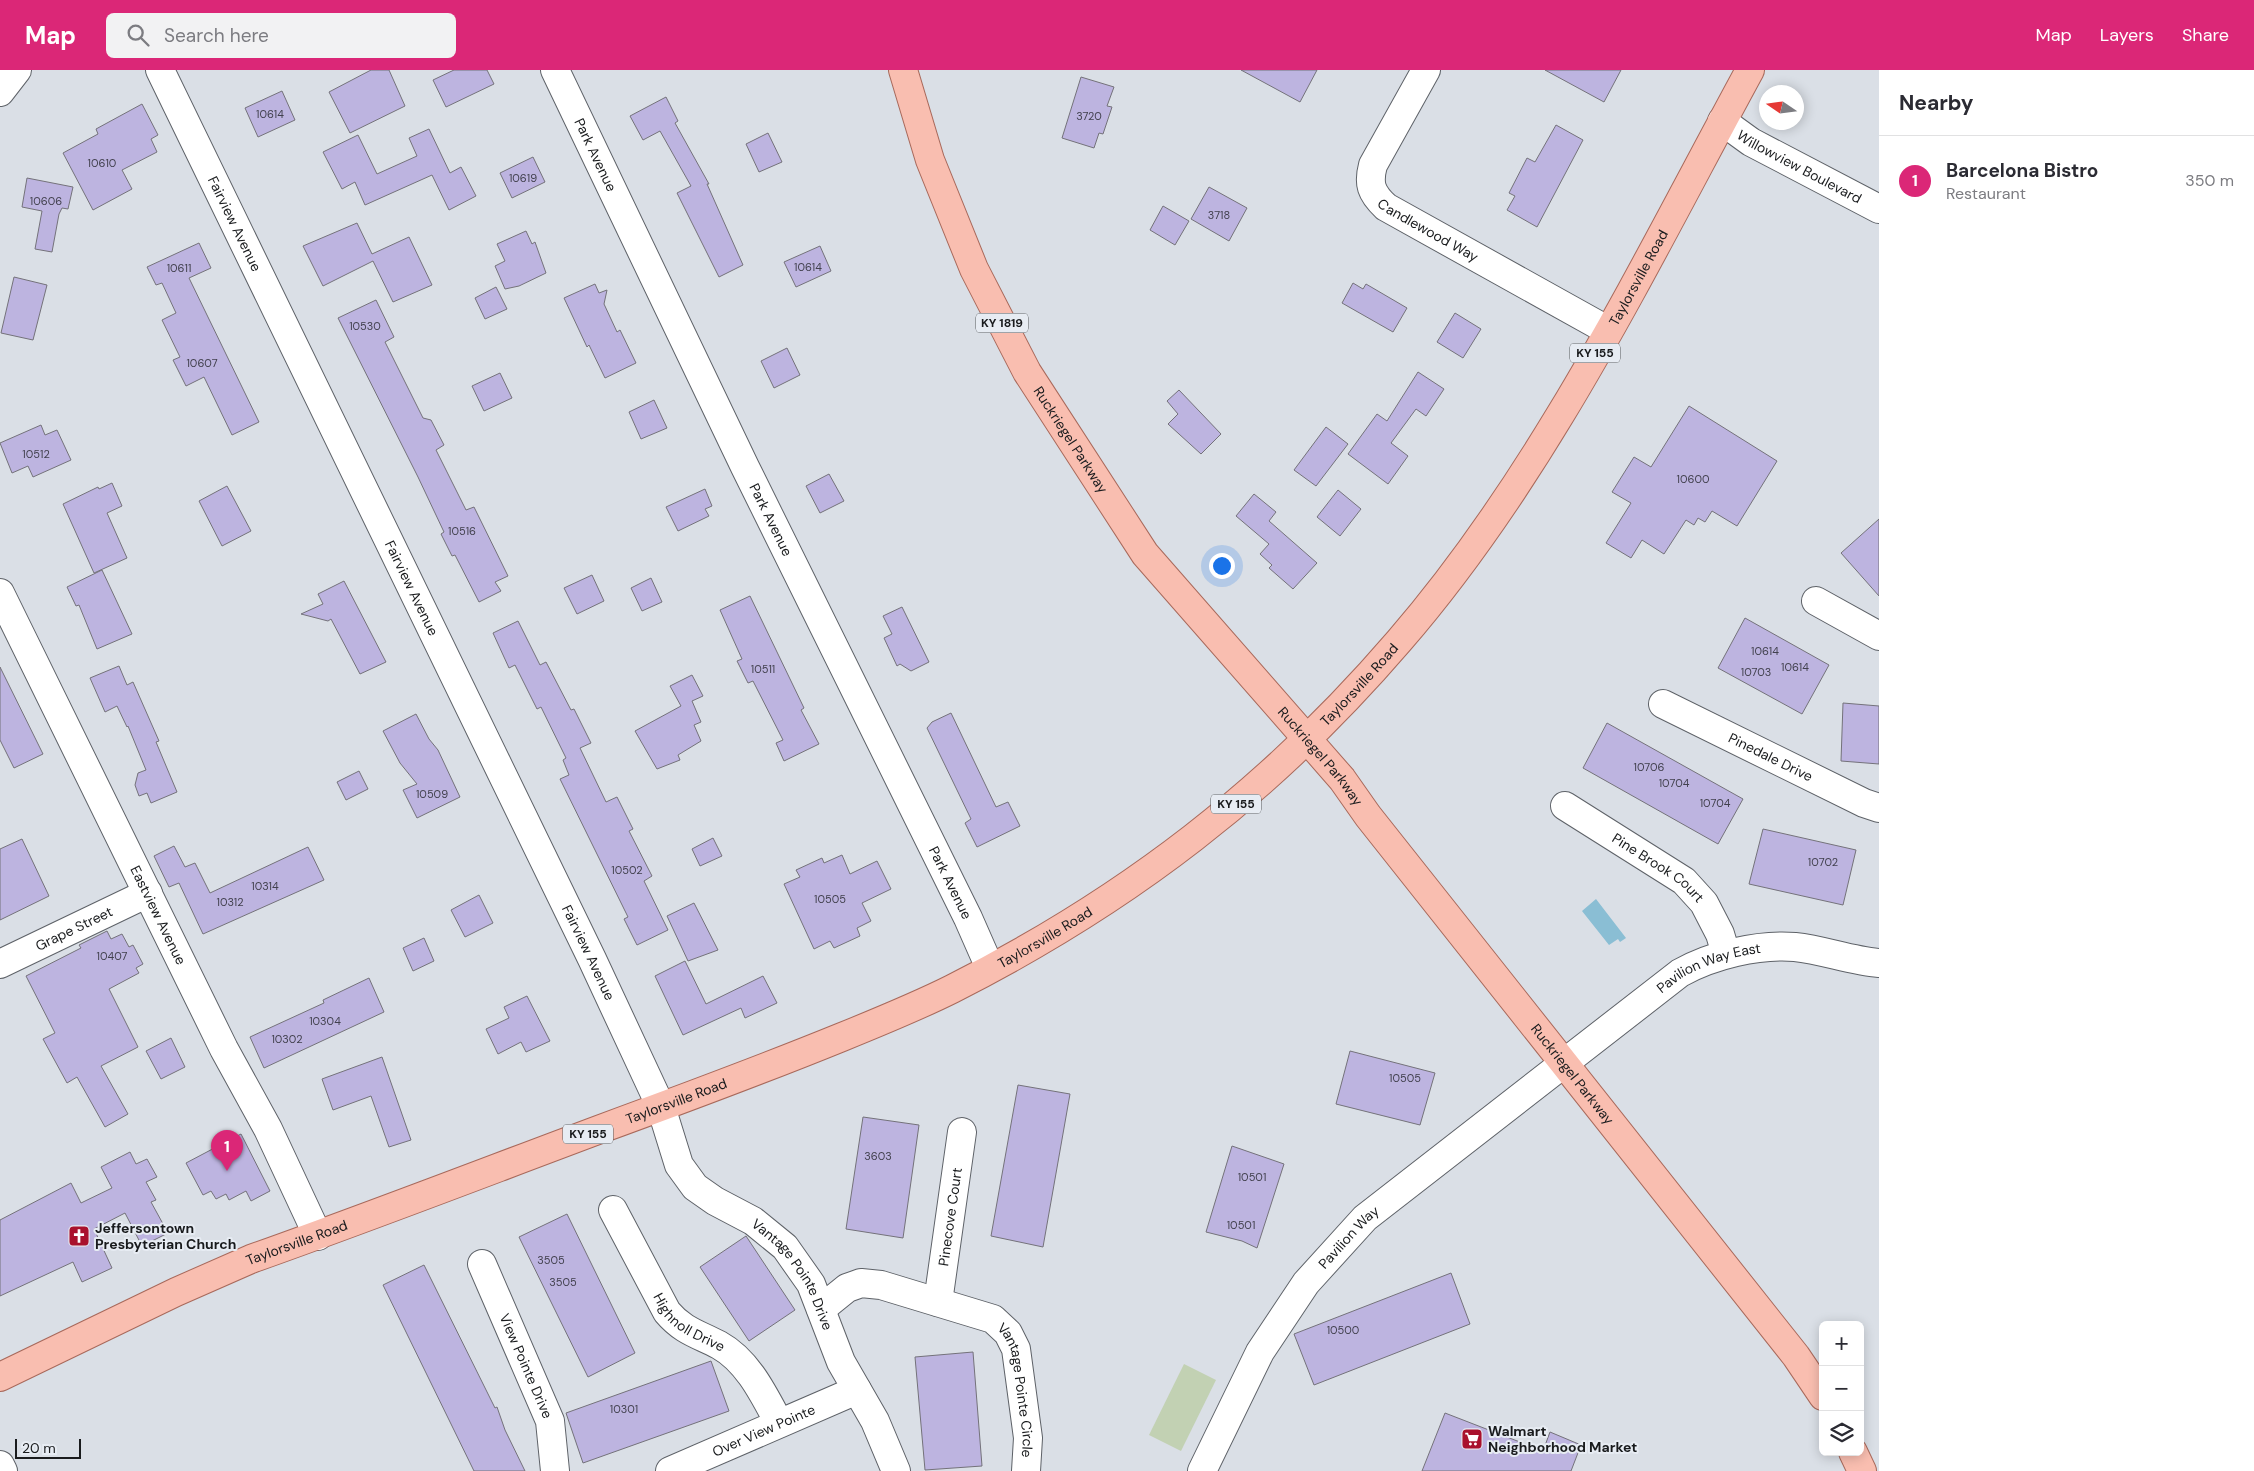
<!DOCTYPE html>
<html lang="en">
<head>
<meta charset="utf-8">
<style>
	body { margin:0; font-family:"DM Sans",sans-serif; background:#f2f2f3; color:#2b2b33 }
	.controls { position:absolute; right:15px; bottom:15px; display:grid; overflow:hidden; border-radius:8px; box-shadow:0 2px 12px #0003 }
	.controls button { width:45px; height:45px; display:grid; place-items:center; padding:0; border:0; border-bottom:1px solid #e1e1e2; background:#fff; color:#2b2b33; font:25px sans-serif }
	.compass { position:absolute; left:1759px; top:15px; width:45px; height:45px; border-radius:50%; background:#fff; box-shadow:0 2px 12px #0003; rotate:283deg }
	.scale { position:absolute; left:15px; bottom:12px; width:66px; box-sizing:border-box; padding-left:5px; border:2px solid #191b1d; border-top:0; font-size:14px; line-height:18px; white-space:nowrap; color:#191b1d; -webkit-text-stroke:4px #e7ecf3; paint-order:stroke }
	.you { position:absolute; left:1221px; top:495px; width:18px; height:18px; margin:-12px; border:4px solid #fff; border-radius:50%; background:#1a73e8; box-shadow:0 0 0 8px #1a73e833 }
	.badge { display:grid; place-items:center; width:32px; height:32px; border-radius:50%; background:#db2777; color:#fff; font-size:16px; font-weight:700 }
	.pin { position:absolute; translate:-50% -41px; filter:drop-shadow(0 1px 2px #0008) }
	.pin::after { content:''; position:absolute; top:26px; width:18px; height:15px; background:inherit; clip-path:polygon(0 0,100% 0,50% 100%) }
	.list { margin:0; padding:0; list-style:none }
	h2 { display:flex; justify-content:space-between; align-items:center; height:65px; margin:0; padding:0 20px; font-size:21px }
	h2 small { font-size:16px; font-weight:400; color:#7c7c81 }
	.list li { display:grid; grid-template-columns:32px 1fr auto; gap:15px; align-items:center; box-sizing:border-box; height:90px; padding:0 20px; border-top:1px solid #e1e1e2 }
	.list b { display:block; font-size:19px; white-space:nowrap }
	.list p { margin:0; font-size:16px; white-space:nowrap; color:#7c7c81 }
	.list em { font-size:16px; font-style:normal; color:#7c7c81 }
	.icon { flex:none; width:28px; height:28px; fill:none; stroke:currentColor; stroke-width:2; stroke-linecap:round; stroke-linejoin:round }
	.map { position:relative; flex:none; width:1879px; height:1401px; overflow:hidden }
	header { display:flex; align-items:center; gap:30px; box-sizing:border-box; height:70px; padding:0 25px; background:#db2777; color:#fff }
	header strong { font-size:24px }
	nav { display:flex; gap:28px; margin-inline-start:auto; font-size:18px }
	.search { width:350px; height:45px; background:#f2f2f3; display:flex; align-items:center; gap:12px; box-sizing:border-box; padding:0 18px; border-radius:8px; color:#7c7c81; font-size:19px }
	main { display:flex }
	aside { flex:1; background:#fff }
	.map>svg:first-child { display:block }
</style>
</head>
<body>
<header>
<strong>Map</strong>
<div class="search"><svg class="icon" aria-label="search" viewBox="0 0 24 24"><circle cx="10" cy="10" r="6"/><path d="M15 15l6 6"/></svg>Search here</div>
<nav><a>Map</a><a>Layers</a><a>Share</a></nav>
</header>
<main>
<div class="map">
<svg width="1879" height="1401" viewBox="0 0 1879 1401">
	<rect width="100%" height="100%" fill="#dadfe6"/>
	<path fill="#c2d1b3" d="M 1184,1294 L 1216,1310 L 1181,1381 L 1149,1365 Z"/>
	<path fill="#8abed4" d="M 1596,829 L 1626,868 L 1620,872 L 1618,869 L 1609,875 L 1582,841 Z"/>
	<path fill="#bdb4e0" stroke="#74727a" d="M 371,0 L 389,0 L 405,36 L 350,63 L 329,22 Z
		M 454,0 L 487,0 L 494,14 L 446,37 L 433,10 Z
		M 1241,0 L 1317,0 L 1300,32 Z
		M 1545,0 L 1621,0 L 1604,32 Z
		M 1081,7 L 1114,17 L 1107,36 L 1112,37 L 1103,64 L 1099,63 L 1094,78 L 1062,68 Z
		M 282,21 L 295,50 L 258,67 L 245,38 Z
		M 666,27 L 678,51 L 675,53 L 709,114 L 707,114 L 743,195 L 719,207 L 677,123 L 691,116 L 660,61 L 643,70 L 630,46 Z
		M 142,34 L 158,65 L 151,69 L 157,82 L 122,100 L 132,119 L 93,140 L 63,83 L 98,64 L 96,59 Z
		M 1556,55 L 1583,70 L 1537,157 L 1507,140 L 1515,126 L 1509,123 L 1527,88 L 1535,92 Z
		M 429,59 L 450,103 L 461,97 L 476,126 L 449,140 L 432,105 L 365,135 L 355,112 L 342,119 L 323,82 L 358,65 L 377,104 L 417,86 L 409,68 Z
		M 768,63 L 782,92 L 759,102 L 746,74 Z
		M 533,87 L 545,112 L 512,128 L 500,103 Z
		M 27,108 L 73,117 L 68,139 L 62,138 L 59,144 L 52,182 L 35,179 L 42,141 L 22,137 Z
		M 1209,117 L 1247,138 L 1229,171 L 1191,149 Z
		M 1163,136 L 1189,151 L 1175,175 L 1150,160 Z
		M 357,153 L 372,184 L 409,167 L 432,215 L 393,232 L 373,191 L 323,216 L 303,176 Z
		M 526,161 L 532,174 L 535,172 L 546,203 L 519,216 L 505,219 L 495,196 L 505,191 L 497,174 Z
		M 199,173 L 211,198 L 189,208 L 259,352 L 232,365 L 204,307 L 186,316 L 173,290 L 180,287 L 162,250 L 176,243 L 162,213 L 156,215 L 147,197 Z
		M 820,176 L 831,201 L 796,217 L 784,192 Z
		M 14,207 L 47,215 L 33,270 L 1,263 Z
		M 1353,213 L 1363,219 L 1366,214 L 1407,238 L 1393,262 L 1342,233 Z
		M 595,214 L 599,223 L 607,220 L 604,234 L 617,262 L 620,260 L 636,293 L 605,308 L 589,275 L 587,277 L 564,228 Z
		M 496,217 L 507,239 L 485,249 L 475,228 Z
		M 376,230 L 394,267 L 385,272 L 423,348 L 431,350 L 444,375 L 436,380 L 466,440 L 474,437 L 508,506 L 495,512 L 501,521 L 479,532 L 455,485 L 452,486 L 441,464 L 444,462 L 418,407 L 338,248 Z
		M 1455,243 L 1481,259 L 1463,288 L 1437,272 Z
		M 787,278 L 800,305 L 774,318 L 761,291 Z
		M 1418,302 L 1444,319 L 1426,346 L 1416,339 L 1391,373 L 1408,386 L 1388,414 L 1348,384 L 1377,344 L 1387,351 Z
		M 500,303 L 512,328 L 484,341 L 472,316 Z
		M 1179,320 L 1221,364 L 1201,384 L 1168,354 L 1178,344 L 1167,331 Z
		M 654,330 L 667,358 L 641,369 L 629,342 Z
		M 1689,336 L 1777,391 L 1737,456 L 1712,441 L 1705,452 L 1698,448 L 1694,455 L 1686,450 L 1664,484 L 1642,470 L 1631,488 L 1606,473 L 1631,433 L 1612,422 L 1634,387 L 1651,397 Z
		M 41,355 L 45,365 L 57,360 L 71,390 L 33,407 L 28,396 L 12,403 L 0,373 Z
		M 1326,357 L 1348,374 L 1316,416 L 1294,400 Z
		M 829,404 L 844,431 L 820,443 L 806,416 Z
		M 112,413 L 122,436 L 107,443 L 127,488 L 94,503 L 63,434 L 98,417 L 99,419 Z
		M 227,416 L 251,461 L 222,476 L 199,431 Z
		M 705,419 L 712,436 L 705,439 L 709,446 L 678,461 L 666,437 Z
		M 1338,420 L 1361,439 L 1340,466 L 1317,447 Z
		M 1254,424 L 1276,442 L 1269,451 L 1317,493 L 1293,519 L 1269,498 L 1272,495 L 1260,484 L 1269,474 L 1236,446 Z
		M 1879,449 L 1879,526 L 1841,483 Z
		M 102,500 L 132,564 L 97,579 L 79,535 L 76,536 L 67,517 Z
		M 592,505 L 604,531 L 577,544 L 564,518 Z
		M 651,508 L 662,532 L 642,541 L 631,518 Z
		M 344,511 L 386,592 L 360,604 L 331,549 L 328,551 L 301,544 L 323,534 L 318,524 Z
		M 750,526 L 804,638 L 801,640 L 819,674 L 784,691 L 776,673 L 783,670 L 753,611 L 748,613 L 737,591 L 742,589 L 720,540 Z
		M 902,537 L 929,592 L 911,601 L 900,594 L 897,596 L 884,568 L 892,564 L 883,546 Z
		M 1745,548 L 1829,595 L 1802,644 L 1718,598 Z
		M 518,551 L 540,595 L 546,592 L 571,640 L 574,639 L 591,673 L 580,678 L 606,732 L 617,727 L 633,759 L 629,761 L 652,806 L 644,811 L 668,860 L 637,875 L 624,849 L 628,847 L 560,709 L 569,705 L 563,690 L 566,688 L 541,637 L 537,639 L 515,595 L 509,598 L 493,563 Z
		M 119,596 L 127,615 L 133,612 L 159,671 L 156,672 L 177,722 L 151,733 L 147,723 L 139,726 L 135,715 L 138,703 L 146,700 L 128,656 L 127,657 L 117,636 L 105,642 L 90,608 Z
		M 0,597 L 43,684 L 14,698 L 0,670 Z
		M 692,605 L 703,626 L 692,631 L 701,652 L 694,655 L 701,671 L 678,685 L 680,690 L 657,699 L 635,661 L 681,636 L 670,616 Z
		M 1843,633 L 1879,636 L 1879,694 L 1841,691 Z
		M 951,643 L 996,737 L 1008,732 L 1020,756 L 977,777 L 965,753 L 971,749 L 927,658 L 932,652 Z
		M 416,644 L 429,669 L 438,680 L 460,727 L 417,748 L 403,720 L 417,714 L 400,693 L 383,661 Z
		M 1607,653 L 1743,729 L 1718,774 L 1583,698 Z
		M 359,701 L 368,719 L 346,730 L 337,712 Z
		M 1763,759 L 1856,780 L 1843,835 L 1749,814 Z
		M 713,768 L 722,786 L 700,796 L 692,779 Z
		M 22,769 L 49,826 L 0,850 L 0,779 Z
		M 174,776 L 185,797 L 195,793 L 210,823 L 308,777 L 324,810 L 203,864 L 179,813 L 169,817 L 154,786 Z
		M 842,785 L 850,804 L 877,791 L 891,819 L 862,833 L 871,851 L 857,858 L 860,866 L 834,878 L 830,871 L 814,879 L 784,814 L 800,807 L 796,800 L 822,788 L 824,793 Z
		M 479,825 L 493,853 L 465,867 L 451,840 Z
		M 694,833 L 718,880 L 688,891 L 667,846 Z
		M 107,861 L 111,869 L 122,864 L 129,877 L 133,875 L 143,894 L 136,898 L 139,903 L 109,919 L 138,977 L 101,996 L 128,1044 L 105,1057 L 77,1007 L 67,1013 L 43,969 L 55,963 L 26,906 L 81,878 L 79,875 Z
		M 424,868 L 434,891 L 413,901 L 403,878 Z
		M 685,891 L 706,934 L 763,906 L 777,933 L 745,948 L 741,938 L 683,965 L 655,906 Z
		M 369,908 L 384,942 L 264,998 L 250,967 L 324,933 L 323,930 Z
		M 527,926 L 550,971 L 526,982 L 521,972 L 498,984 L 486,959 L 509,948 L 504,937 Z
		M 171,968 L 185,997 L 161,1009 L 146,981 Z
		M 1350,981 L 1435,1003 L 1420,1055 L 1336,1034 Z
		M 382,987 L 411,1070 L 389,1077 L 371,1026 L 333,1040 L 322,1009 Z
		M 1018,1015 L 1070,1024 L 1043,1177 L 991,1166 Z
		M 863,1047 L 919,1055 L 903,1168 L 846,1159 Z
		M 241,1064 L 270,1121 L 251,1131 L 246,1121 L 229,1130 L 226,1124 L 216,1129 L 211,1121 L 203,1125 L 186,1093 Z
		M 1232,1076 L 1284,1094 L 1257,1178 L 1242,1171 L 1206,1162 Z
		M 130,1082 L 136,1094 L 147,1089 L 157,1107 L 146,1112 L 156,1130 L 151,1132 L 168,1163 L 142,1176 L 125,1143 L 94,1159 L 112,1198 L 82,1212 L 73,1192 L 0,1226 L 0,1150 L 71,1113 L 81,1133 L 112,1118 L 101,1097 Z
		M 567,1144 L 635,1283 L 588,1307 L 519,1167 Z
		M 746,1166 L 795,1240 L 749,1271 L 700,1197 Z
		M 424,1195 L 495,1338 L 497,1337 L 505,1360 L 525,1401 L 474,1401 L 383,1215 Z
		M 1451,1203 L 1470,1254 L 1314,1315 L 1294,1264 Z
		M 973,1282 L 982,1396 L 925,1400 L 915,1287 Z
		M 711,1291 L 729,1341 L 583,1393 L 566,1343 Z
		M 1445,1343 L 1543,1381 L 1550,1362 L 1581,1375 L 1571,1401 L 1422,1401 Z"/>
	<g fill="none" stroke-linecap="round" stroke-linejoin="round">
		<g stroke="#5e6268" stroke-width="30">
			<g id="minor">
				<path id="s1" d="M 160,0 L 592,889 L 661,1037 L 679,1095 L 695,1117 L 715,1131 L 753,1151 L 785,1177 L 811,1214 L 841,1292 L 875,1351 L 896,1401"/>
				<path id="s2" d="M 555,0 L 745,397 L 968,848 L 990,898"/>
				<path id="s3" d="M 1426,0 L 1373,95 C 1368,114 1371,123 1386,137 L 1607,260"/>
				<path d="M 0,22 L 17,0"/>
				<path id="s4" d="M 1722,51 L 1751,72 L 1879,139"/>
				<path id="s5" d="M 0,523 L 224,979 L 268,1059 L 318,1166"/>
				<path d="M 1816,531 L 1879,566"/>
				<path id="s6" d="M 1663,634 L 1864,733 L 1879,738"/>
				<path id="s7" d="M 1565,736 L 1684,811 L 1704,833 L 1720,864 L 1726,884"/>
				<path id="s8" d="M 0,894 L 148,823"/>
				<path id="s9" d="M 613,1140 L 667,1242 C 683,1261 698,1264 719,1275 C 748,1291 764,1325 779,1353"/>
				<path id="s10" d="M 482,1194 L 550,1351 L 555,1401"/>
				<path id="s11" d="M 938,1232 L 962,1062"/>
				<path id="s12" d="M 821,1239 L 847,1218 L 861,1213 L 881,1215 L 993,1249 L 1008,1263 L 1016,1279 L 1028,1368 L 1026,1401"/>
				<path d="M 0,1395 L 3,1401"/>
				<path id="s13" d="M 670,1401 L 857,1320"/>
				<path id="s14" d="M 1202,1401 L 1260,1282 L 1306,1213 L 1365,1148 L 1680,903 C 1712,885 1758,874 1795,877 C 1824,880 1851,891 1879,893"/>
			</g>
		</g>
		<g stroke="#a8695b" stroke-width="30">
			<g id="major">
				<path id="s15" d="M 903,0 L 930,90 L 974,199 L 1027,302 L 1145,484 L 1342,709 L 1368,746 L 1796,1286 L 1823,1326"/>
				<path id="s16" d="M 0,1307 L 176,1222 L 251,1189 C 367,1148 483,1103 598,1060 C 680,1030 761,1000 842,967 C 879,952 916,937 952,919 C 1128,830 1271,720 1399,571 C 1544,404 1645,193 1750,0"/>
				<path d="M 1853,1382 L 1862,1401"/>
			</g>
		</g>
		<use href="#minor" stroke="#fff" stroke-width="28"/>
		<use href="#major" stroke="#f9beb0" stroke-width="28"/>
	</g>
	<defs>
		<g id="church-square" transform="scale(1.125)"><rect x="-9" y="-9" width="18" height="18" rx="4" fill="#a9112d" stroke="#e7ecf3"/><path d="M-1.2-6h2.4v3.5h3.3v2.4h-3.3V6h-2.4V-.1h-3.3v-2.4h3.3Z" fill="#fff"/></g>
		<g id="supermarket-square" transform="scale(1.125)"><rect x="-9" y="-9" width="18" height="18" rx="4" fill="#a9112d" stroke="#e7ecf3"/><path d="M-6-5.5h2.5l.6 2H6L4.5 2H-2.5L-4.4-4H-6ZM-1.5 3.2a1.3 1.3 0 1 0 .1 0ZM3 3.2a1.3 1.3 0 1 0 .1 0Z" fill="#fff"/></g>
	</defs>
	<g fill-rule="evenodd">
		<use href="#church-square" x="79" y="1166"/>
		<use href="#supermarket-square" x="1472" y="1369"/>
	</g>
	<g text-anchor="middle" stroke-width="4" stroke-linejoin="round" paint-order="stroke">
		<g font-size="11" fill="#42414e">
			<text x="270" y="48">10614</text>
			<text x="1089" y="50">3720</text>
			<text x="102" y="97">10610</text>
			<text x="523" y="112">10619</text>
			<text x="46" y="135">10606</text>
			<text x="1219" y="149">3718</text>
			<text x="808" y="201">10614</text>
			<text x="179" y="202">10611</text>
			<text x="365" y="260">10530</text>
			<text x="202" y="297">10607</text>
			<text x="36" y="388">10512</text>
			<text x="1693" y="413">10600</text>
			<text x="462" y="465">10516</text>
			<text x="1765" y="585">10614</text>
			<text x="1795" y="601">10614</text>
			<text x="763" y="603">10511</text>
			<text x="1756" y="606">10703</text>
			<text x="1649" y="701">10706</text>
			<text x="1674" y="717">10704</text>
			<text x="432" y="728">10509</text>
			<text x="1715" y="737">10704</text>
			<text x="1823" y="796">10702</text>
			<text x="627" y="804">10502</text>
			<text x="265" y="820">10314</text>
			<text x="830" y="833">10505</text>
			<text x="230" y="836">10312</text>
			<text x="112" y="890">10407</text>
			<text x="325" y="955">10304</text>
			<text x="287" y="973">10302</text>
			<text x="1405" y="1012">10505</text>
			<text x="878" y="1090">3603</text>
			<text x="1252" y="1111">10501</text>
			<text x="1241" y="1159">10501</text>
			<text x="551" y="1194">3505</text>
			<text x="563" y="1216">3505</text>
			<text x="1343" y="1264">10500</text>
			<text x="624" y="1343">10301</text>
		</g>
		<g fill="#e7ecf3" stroke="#575a5d" stroke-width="1">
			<rect x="976" y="243.5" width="52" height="19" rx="4"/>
			<rect x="1570" y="273.5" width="50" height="19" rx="4"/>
			<rect x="1211" y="724.5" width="50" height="19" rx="4"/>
			<rect x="563" y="1054.5" width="50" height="19" rx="4"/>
		</g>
		<g font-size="12" font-weight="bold" fill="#191b1d">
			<text x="1002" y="257">KY 1819</text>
			<text x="1595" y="287">KY 155</text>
			<text x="1236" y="738">KY 155</text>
			<text x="588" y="1068">KY 155</text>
		</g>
		<g font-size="14" fill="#191b1d" stroke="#e7ecf3">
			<text dy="5" stroke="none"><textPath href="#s2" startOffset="94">Park Avenue</textPath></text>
			<text dy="5" stroke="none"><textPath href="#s4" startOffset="90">Willowview Boulevard</textPath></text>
			<text dy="5" stroke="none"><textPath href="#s1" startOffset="171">Fairview Avenue</textPath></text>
			<text dy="5" stroke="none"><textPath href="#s3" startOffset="204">Candlewood Way</textPath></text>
			<text dy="5" stroke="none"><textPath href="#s16" startOffset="2035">Taylorsville Road</textPath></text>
			<text dy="5" stroke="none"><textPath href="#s15" startOffset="408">Ruckriegel Parkway</textPath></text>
			<text dy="5" stroke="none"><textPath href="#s2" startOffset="499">Park Avenue</textPath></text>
			<text dy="5" stroke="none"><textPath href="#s1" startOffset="576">Fairview Avenue</textPath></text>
			<text dy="5" stroke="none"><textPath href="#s16" startOffset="1540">Taylorsville Road</textPath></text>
			<text dy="5" stroke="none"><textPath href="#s15" startOffset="812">Ruckriegel Parkway</textPath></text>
			<text dy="5" stroke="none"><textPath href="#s6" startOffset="120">Pinedale Drive</textPath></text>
			<text dy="5" stroke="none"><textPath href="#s7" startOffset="112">Pine Brook Court</textPath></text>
			<text dy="5" stroke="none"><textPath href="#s2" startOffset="904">Park Avenue</textPath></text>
			<text dy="5" stroke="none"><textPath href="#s5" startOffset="359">Eastview Avenue</textPath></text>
			<text dy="5" stroke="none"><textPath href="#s8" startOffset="82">Grape Street</textPath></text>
			<text dy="5" stroke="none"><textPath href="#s16" startOffset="1135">Taylorsville Road</textPath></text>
			<text dy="5" stroke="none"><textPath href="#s1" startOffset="981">Fairview Avenue</textPath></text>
			<text dy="5" stroke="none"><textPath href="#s14" startOffset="731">Pavilion Way East</textPath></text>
			<text dy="5" stroke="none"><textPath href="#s15" startOffset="1218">Ruckriegel Parkway</textPath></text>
			<text dy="5" stroke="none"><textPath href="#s16" startOffset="731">Taylorsville Road</textPath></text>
			<text dy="5" stroke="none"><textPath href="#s11" startOffset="86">Pinecove Court</textPath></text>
			<text dy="5" stroke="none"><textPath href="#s14" startOffset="278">Pavilion Way</textPath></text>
			<text dy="5" stroke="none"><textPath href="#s16" startOffset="326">Taylorsville Road</textPath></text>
			<text dy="5" stroke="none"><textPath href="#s1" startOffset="1375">Vantage Pointe Drive</textPath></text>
			<text dy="5" stroke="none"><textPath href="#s9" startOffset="139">Highnoll Drive</textPath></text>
			<text dy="5" stroke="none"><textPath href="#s10" startOffset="111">View Pointe Drive</textPath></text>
			<text dy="5" stroke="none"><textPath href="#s12" startOffset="264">Vantage Pointe Circle</textPath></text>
			<text dy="5" stroke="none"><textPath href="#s13" startOffset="102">Over View Pointe</textPath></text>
		</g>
		<g font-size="14" font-weight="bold" fill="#191b1d" stroke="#e7ecf3" text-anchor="start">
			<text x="95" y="1163">Jeffersontown<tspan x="95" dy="16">Presbyterian Church</tspan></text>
			<text x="1488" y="1366">Walmart<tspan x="1488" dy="16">Neighborhood Market</tspan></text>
		</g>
	</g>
</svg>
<div class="controls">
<button>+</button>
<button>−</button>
<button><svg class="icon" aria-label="layers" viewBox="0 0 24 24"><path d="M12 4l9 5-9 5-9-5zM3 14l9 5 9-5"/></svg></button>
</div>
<svg class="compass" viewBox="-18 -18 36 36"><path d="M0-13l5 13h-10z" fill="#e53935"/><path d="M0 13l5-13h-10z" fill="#7c7c81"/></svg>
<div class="scale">20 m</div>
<div class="you"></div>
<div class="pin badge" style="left:227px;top:1101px">1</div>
</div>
<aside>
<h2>Nearby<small></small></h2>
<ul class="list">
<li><span class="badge">1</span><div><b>Barcelona Bistro</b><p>Restaurant</p></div><em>350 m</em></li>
</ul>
</aside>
</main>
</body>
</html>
